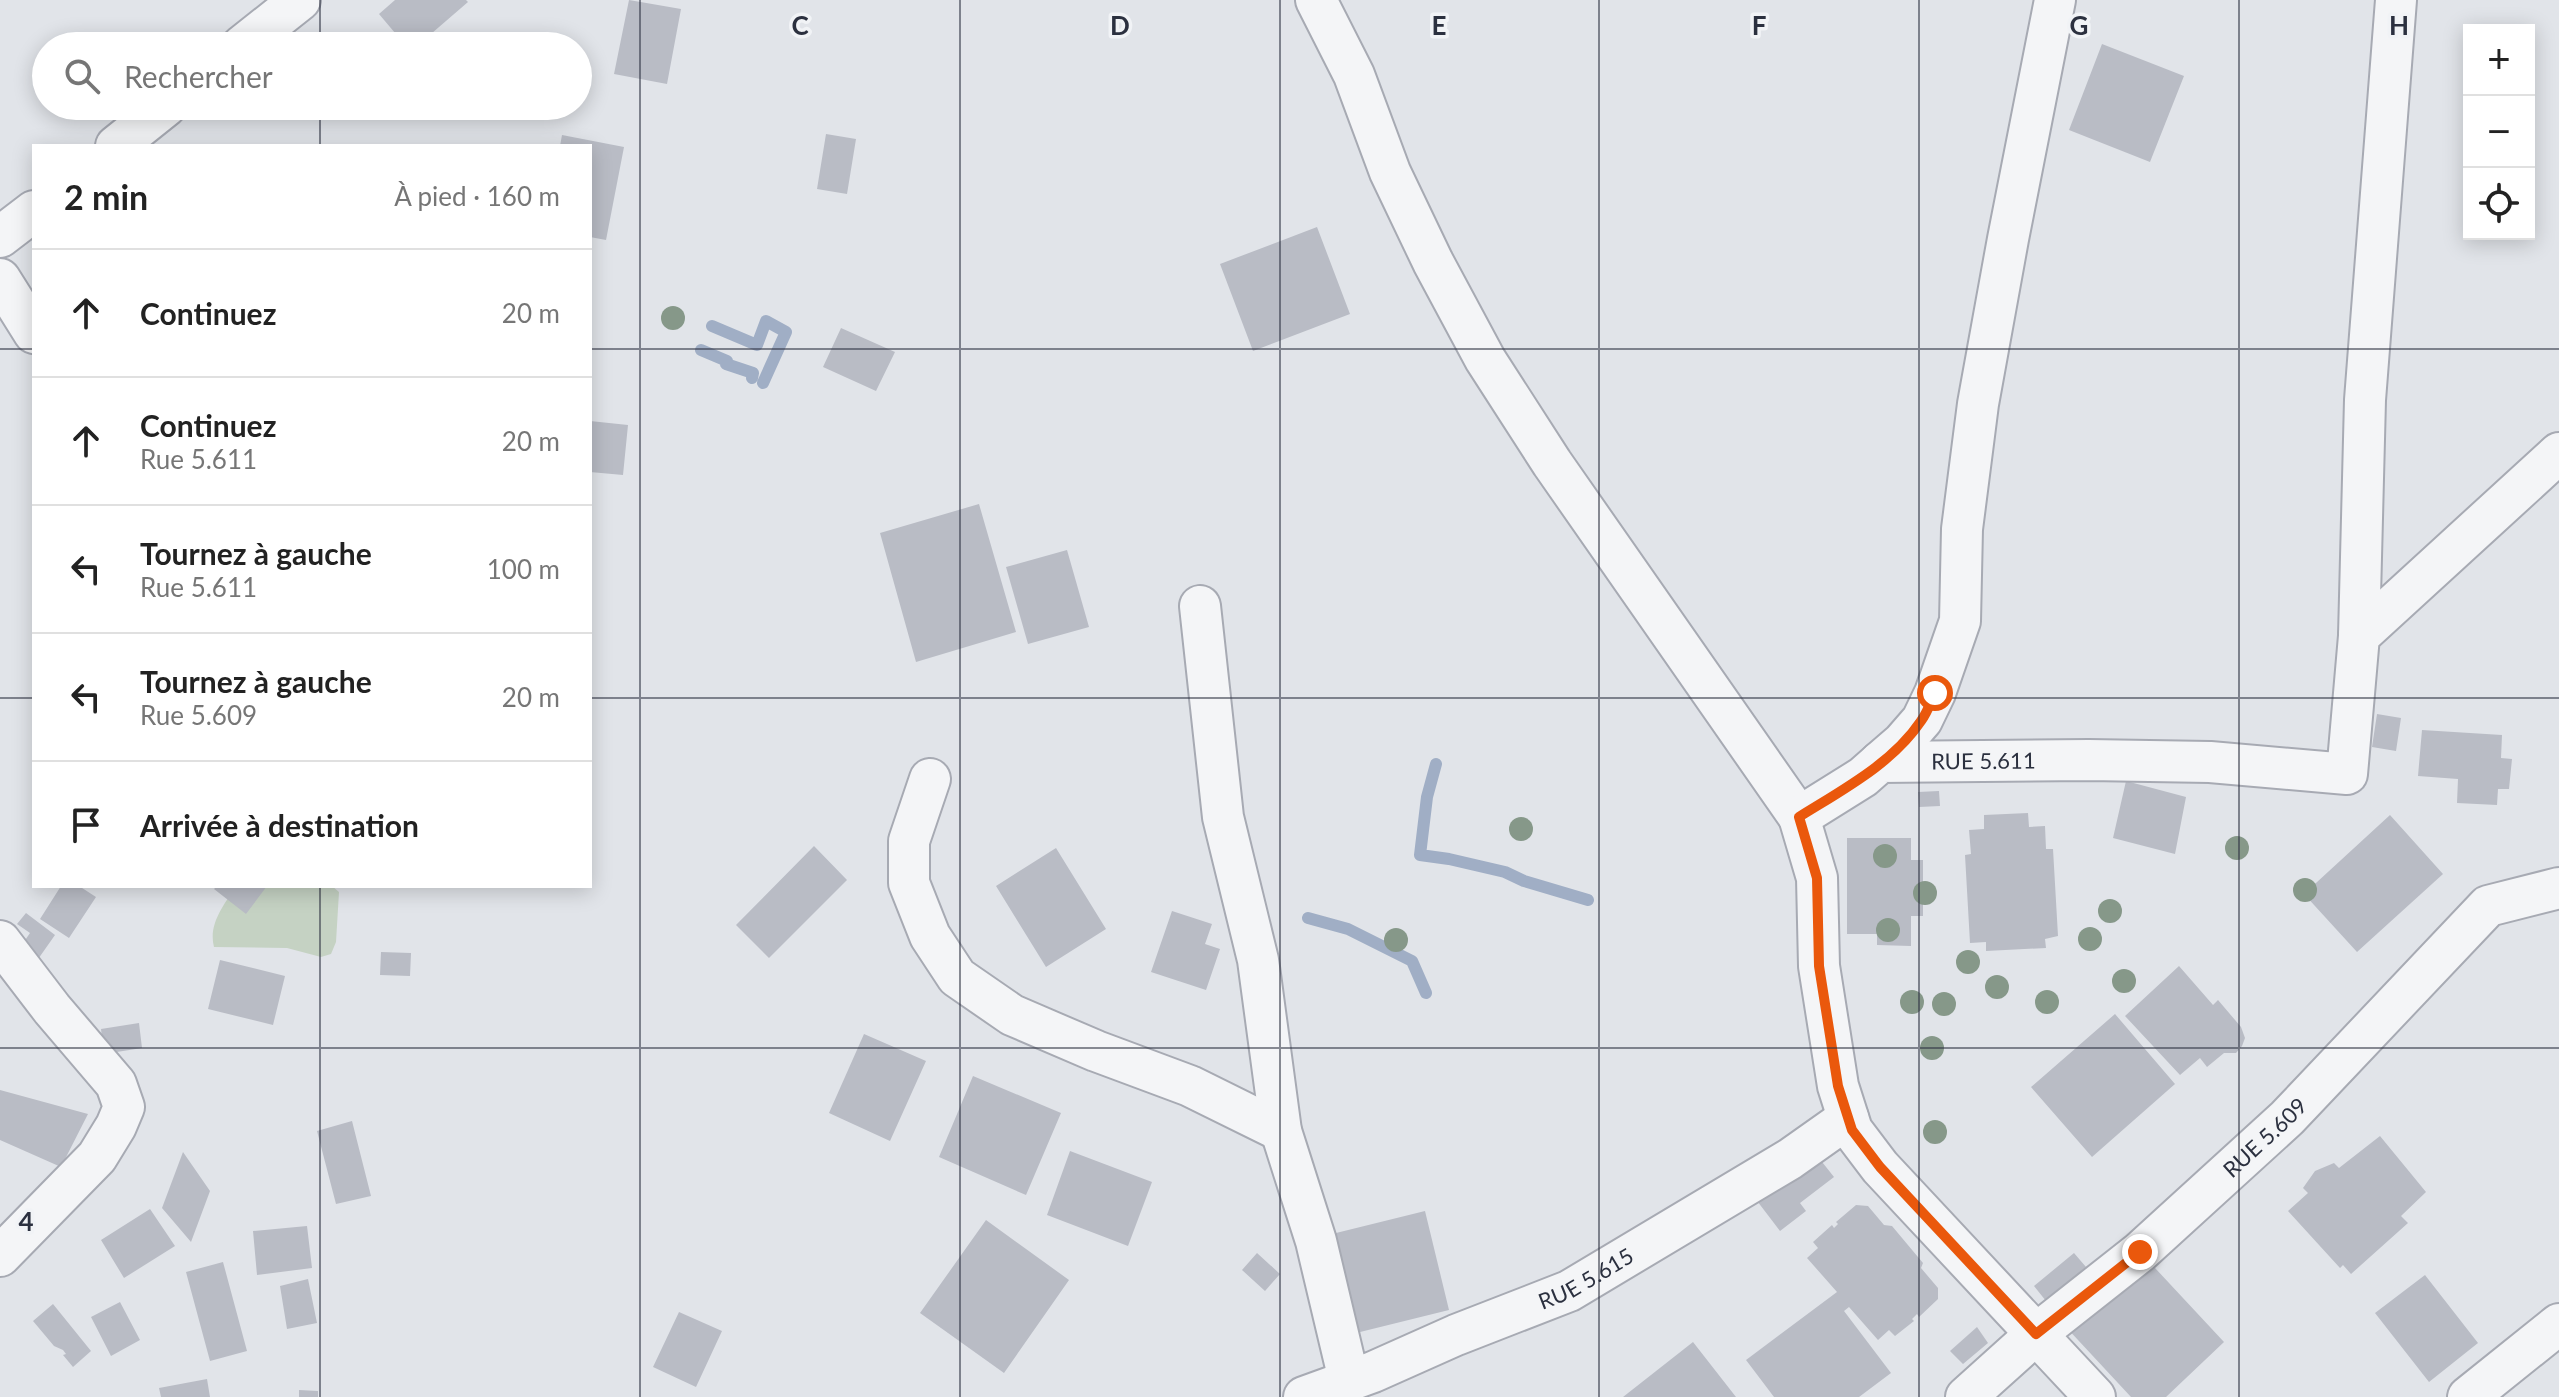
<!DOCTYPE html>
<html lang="fr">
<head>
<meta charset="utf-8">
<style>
	body { margin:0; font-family:Lato,sans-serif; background:#f2f2f2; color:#222 }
	.controls { position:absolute; right:24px; top:24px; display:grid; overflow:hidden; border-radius:0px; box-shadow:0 4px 20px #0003 }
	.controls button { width:72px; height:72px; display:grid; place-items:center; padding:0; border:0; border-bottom:2px solid #e0e0e0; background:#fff; color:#222; font:40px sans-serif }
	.stop { position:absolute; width:24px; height:24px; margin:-18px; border:6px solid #ea580c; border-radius:50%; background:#fff }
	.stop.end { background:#ea580c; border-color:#fff; box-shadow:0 2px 8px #0008 }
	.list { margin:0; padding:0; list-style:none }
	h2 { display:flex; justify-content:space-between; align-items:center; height:104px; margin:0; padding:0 32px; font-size:34px }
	h2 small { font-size:26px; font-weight:400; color:#767676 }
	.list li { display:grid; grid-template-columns:52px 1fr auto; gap:24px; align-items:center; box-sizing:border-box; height:128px; padding:0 32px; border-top:2px solid #e0e0e0 }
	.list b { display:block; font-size:30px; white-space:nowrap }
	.list p { margin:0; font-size:26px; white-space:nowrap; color:#767676 }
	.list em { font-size:26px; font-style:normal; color:#767676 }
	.icon { flex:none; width:44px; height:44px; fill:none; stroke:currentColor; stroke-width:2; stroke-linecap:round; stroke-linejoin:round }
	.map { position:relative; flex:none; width:2559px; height:1397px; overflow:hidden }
	.search { position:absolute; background:#fff; box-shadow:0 4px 20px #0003; left:32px; top:32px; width:560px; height:88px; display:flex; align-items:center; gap:20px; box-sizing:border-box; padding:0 28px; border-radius:44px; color:#767676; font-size:30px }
	.panel { position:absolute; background:#fff; box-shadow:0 4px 20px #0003; left:32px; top:144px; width:560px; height:744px; border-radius:0px }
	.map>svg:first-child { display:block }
</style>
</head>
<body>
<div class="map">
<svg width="2559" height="1397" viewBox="0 0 2559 1397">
	<rect width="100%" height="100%" fill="#e1e4e9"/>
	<path fill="#c5d2c3" d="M 236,886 L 332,886 L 339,892 L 336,942 L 331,954 L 321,957 L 287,948 L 214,947 C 208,924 224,905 236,886 Z"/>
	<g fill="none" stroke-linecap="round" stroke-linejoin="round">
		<path stroke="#a0aec5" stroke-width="12" d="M 712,326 L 757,345 L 766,321 L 786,332 L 763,383
			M 701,350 L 727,361 L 726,364 L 753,373 L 752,378
			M 1436,764 L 1427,797 L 1420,855 L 1449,859 L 1505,872 L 1524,881 L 1588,900
			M 1308,918 L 1348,929 L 1412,961 L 1426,993"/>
	</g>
	<path fill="#b9bcc5" d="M 395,0 L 466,0 L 468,2 L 417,46 L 406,46 L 379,14 Z
		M 629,0 L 681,9 L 667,84 L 614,74 Z
		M 2102,44 L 2184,76 L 2150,162 L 2069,130 Z
		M 826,134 L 856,139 L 847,194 L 817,189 Z
		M 562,135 L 624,147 L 606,240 L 590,237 L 590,146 L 560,146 Z
		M 1317,227 L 1350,314 L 1253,351 L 1220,264 Z
		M 841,328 L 895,352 L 876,391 L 823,367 Z
		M 590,421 L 628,425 L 623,475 L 590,472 Z
		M 979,504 L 1016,632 L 916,662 L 880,533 Z
		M 1067,550 L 1089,627 L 1028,644 L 1006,567 Z
		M 2377,714 L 2401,718 L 2396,751 L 2372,747 Z
		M 2422,730 L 2502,735 L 2501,758 L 2512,759 L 2509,789 L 2498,789 L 2497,805 L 2457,803 L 2458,779 L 2418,776 Z
		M 2126,781 L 2186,797 L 2175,854 L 2113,838 Z
		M 1939,791 L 1940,806 L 1919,807 L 1918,792 Z
		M 2028,813 L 2029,827 L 2045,826 L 2046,849 L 2053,849 L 2058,936 L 2045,939 L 2046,948 L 1986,951 L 1986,942 L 1970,943 L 1965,855 L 1971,854 L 1969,830 L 1984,829 L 1984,815 Z
		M 2390,815 L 2443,874 L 2357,952 L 2304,894 Z
		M 1847,838 L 1911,838 L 1911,860 L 1923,860 L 1923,916 L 1911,916 L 1911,946 L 1877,945 L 1877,934 L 1847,934 Z
		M 814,846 L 847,880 L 769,958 L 736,925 Z
		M 1056,848 L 1106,929 L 1046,967 L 996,886 Z
		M 61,886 L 79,886 L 96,897 L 69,938 L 40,919 Z
		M 217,886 L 267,886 L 246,914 L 214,889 Z
		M 1172,911 L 1212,924 L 1205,944 L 1220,949 L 1206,990 L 1151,972 Z
		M 26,913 L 55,935 L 36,962 L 19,949 L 30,933 L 17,924 Z
		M 381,952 L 411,953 L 410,976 L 380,975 Z
		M 220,960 L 285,976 L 273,1025 L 208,1009 Z
		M 2179,966 L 2213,1005 L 2218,1000 L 2241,1027 L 2245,1038 L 2242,1046 L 2236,1053 L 2224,1053 L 2207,1067 L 2200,1058 L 2180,1075 L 2125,1016 Z
		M 2115,1014 L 2175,1084 L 2092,1157 L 2031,1087 Z
		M 139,1023 L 142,1048 L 104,1054 L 101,1029 Z
		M 864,1034 L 926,1061 L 890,1141 L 829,1113 Z
		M 973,1076 L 1061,1113 L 1026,1195 L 939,1157 Z
		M 0,1090 L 88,1114 L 61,1167 L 0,1140 Z
		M 352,1121 L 371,1196 L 336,1204 L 317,1131 Z
		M 2380,1136 L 2426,1192 L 2401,1216 L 2408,1223 L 2351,1274 L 2343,1265 L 2340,1268 L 2288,1211 L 2308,1193 L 2303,1188 L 2315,1171 L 2334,1163 L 2339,1168 Z
		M 1807,1143 L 1834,1177 L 1800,1203 L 1806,1211 L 1780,1231 L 1748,1189 Z
		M 1070,1151 L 1152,1182 L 1128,1246 L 1047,1215 Z
		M 183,1152 L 210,1191 L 191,1242 L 162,1208 Z
		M 1856,1205 L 1868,1206 L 1884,1225 L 1892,1226 L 1923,1263 L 1921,1268 L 1938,1288 L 1938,1299 L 1919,1317 L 1917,1314 L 1912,1319 L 1914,1321 L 1895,1336 L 1889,1330 L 1878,1340 L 1849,1307 L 1844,1311 L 1891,1373 L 1859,1397 L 1774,1397 L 1746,1360 L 1837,1292 L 1807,1258 L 1818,1248 L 1813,1242 L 1832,1225 L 1834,1228 L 1838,1224 L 1836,1222 Z
		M 150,1209 L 175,1246 L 124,1278 L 101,1240 Z
		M 1425,1211 L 1449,1310 L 1356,1333 L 1332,1234 Z
		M 986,1220 L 1069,1280 L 1004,1373 L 920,1313 Z
		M 307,1226 L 312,1268 L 257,1275 L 253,1231 Z
		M 1257,1253 L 1280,1274 L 1265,1291 L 1242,1270 Z
		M 2074,1253 L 2086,1267 L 2046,1301 L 2034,1286 Z
		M 2142,1254 L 2224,1342 L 2166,1397 L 2131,1397 L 2065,1326 Z
		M 223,1262 L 247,1351 L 210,1361 L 186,1272 Z
		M 2425,1275 L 2478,1343 L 2429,1382 L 2375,1313 Z
		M 308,1279 L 317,1323 L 287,1329 L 280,1286 Z
		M 120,1302 L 140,1340 L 111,1356 L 91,1317 Z
		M 53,1304 L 91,1351 L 73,1367 L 63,1355 L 66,1354 L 63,1350 L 54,1346 L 33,1321 Z
		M 679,1312 L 722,1331 L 696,1387 L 653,1367 Z
		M 1977,1327 L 1988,1343 L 1963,1364 L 1950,1351 Z
		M 1693,1342 L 1736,1397 L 1623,1397 Z
		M 207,1379 L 210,1397 L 161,1397 L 159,1388 Z
		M 299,1390 L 318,1391 L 318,1397 L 299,1397 Z"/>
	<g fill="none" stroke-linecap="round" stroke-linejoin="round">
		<g stroke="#a7aab3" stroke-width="44">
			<g id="street">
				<path d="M 1316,0 L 1354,75 L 1390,172 L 1433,262 L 1485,359 L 1552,463 L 1799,817"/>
				<path d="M 242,46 L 300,0"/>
				<path d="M 116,146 L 166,106"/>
				<path d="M 0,237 L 34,211"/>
				<path d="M 0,279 L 34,333"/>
				<path d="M 1200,606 L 1223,817 L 1258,960 L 1281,1131 L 1316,1241 L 1349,1380"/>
				<path d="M 2359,636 L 2365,400 L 2396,0"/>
				<path d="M 1880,762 L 1902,743 L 1922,720 L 1935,693 L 1960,621 L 1962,529 L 1978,404 L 2008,239 L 2055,0"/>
				<path d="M 930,779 L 909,841 L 909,883 L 930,936 L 957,977 L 1012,1015 L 1096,1051 L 1190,1086 L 1281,1131"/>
				<path d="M 0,941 L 52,1009 L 116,1084 L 124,1107 L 116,1126 L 97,1157 L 0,1256"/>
				<path id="s1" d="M 1304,1397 L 1373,1372 L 1456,1335 L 1569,1291 L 1790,1159 L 1848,1118"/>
				<path id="s2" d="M 1966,1397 L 2036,1334 L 2140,1252 L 2287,1118 L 2488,906 L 2559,888"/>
				<path id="s3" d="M 2095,1397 L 1880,1167 L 1852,1130 L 1838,1086 L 1819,966 L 1817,878 L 1799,817 L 1863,777 L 1880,762 L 2089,760 L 2210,762 L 2347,774 L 2359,636 L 2559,453"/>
				<path d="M 2468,1397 L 2559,1324"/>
			</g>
		</g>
		<use href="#street" stroke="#f4f5f7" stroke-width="40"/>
	</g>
	<g fill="#869889">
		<circle cx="673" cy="318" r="12"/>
		<circle cx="1521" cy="829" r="12"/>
		<circle cx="2237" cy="848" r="12"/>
		<circle cx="1885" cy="856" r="12"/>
		<circle cx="2305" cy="890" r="12"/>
		<circle cx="1925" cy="893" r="12"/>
		<circle cx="2110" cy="911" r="12"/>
		<circle cx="1888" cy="930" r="12"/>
		<circle cx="2090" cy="939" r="12"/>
		<circle cx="1396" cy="940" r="12"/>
		<circle cx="1968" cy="962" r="12"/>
		<circle cx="2124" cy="981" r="12"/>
		<circle cx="1997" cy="987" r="12"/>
		<circle cx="1912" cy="1002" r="12"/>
		<circle cx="2047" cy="1002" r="12"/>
		<circle cx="1944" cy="1004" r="12"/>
		<circle cx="1932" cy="1048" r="12"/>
		<circle cx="1935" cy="1132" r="12"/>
	</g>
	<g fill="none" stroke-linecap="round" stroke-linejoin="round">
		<path stroke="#ea580c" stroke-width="10" d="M 1935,693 C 1931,702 1927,713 1921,721 C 1892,764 1842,790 1799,817 L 1817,878 L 1819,966 L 1838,1086 L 1852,1130 L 1880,1167 L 2036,1334 L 2140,1252"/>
	</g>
	<path fill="none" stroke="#2b303f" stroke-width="2" stroke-opacity="0.55" d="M 320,0 L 320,46M 640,0 L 640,1397M 960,0 L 960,1397M 1280,0 L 1280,1397M 1599,0 L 1599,1397M 1919,0 L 1919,1397M 2239,0 L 2239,1397M 320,106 L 320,146M 0,349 L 34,349M 590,349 L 2559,349M 0,698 L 34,698M 590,698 L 2559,698M 320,886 L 320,1397M 0,1048 L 2559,1048"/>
	<g text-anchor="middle" stroke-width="7" stroke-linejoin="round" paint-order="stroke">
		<g font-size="22" fill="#2b303f" stroke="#f1f3f6">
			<text dy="8" stroke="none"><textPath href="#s3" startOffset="882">RUE 5.611</textPath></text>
			<text dy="8" stroke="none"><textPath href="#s2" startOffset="396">RUE 5.609</textPath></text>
			<text dy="8" stroke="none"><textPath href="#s1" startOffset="306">RUE 5.615</textPath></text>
		</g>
	</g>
	<g font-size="26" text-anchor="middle" font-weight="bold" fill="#2b303f" stroke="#f1f3f6" stroke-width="7" stroke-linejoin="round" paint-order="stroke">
		<text x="800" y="35">C</text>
		<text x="1120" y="35">D</text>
		<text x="1439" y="35">E</text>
		<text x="1759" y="35">F</text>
		<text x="2079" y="35">G</text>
		<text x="2399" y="35">H</text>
		<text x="26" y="1231">4</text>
	</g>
</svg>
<div class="controls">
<button>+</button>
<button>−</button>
<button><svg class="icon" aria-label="locate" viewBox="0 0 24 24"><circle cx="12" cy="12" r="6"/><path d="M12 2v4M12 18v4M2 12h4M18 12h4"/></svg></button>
</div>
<div class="stop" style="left:1935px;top:693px"></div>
<div class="stop end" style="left:2140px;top:1252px"></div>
<div class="search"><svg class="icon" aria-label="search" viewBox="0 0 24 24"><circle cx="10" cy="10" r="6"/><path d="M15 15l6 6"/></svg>Rechercher</div>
<section class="panel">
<h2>2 min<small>À pied · 160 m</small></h2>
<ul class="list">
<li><svg class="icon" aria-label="ahead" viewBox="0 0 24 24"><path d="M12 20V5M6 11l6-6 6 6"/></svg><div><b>Continuez</b></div><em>20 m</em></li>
<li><svg class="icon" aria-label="ahead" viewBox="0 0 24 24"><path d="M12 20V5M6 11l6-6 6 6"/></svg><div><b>Continuez</b><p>Rue 5.611</p></div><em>20 m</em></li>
<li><svg class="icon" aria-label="left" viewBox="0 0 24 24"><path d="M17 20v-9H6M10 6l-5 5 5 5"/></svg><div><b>Tournez à gauche</b><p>Rue 5.611</p></div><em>100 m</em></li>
<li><svg class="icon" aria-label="left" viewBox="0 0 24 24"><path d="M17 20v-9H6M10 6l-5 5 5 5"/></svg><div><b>Tournez à gauche</b><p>Rue 5.609</p></div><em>20 m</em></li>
<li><svg class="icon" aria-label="arrive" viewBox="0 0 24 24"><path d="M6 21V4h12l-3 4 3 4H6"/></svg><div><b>Arrivée à destination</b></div></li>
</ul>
</section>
</div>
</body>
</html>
